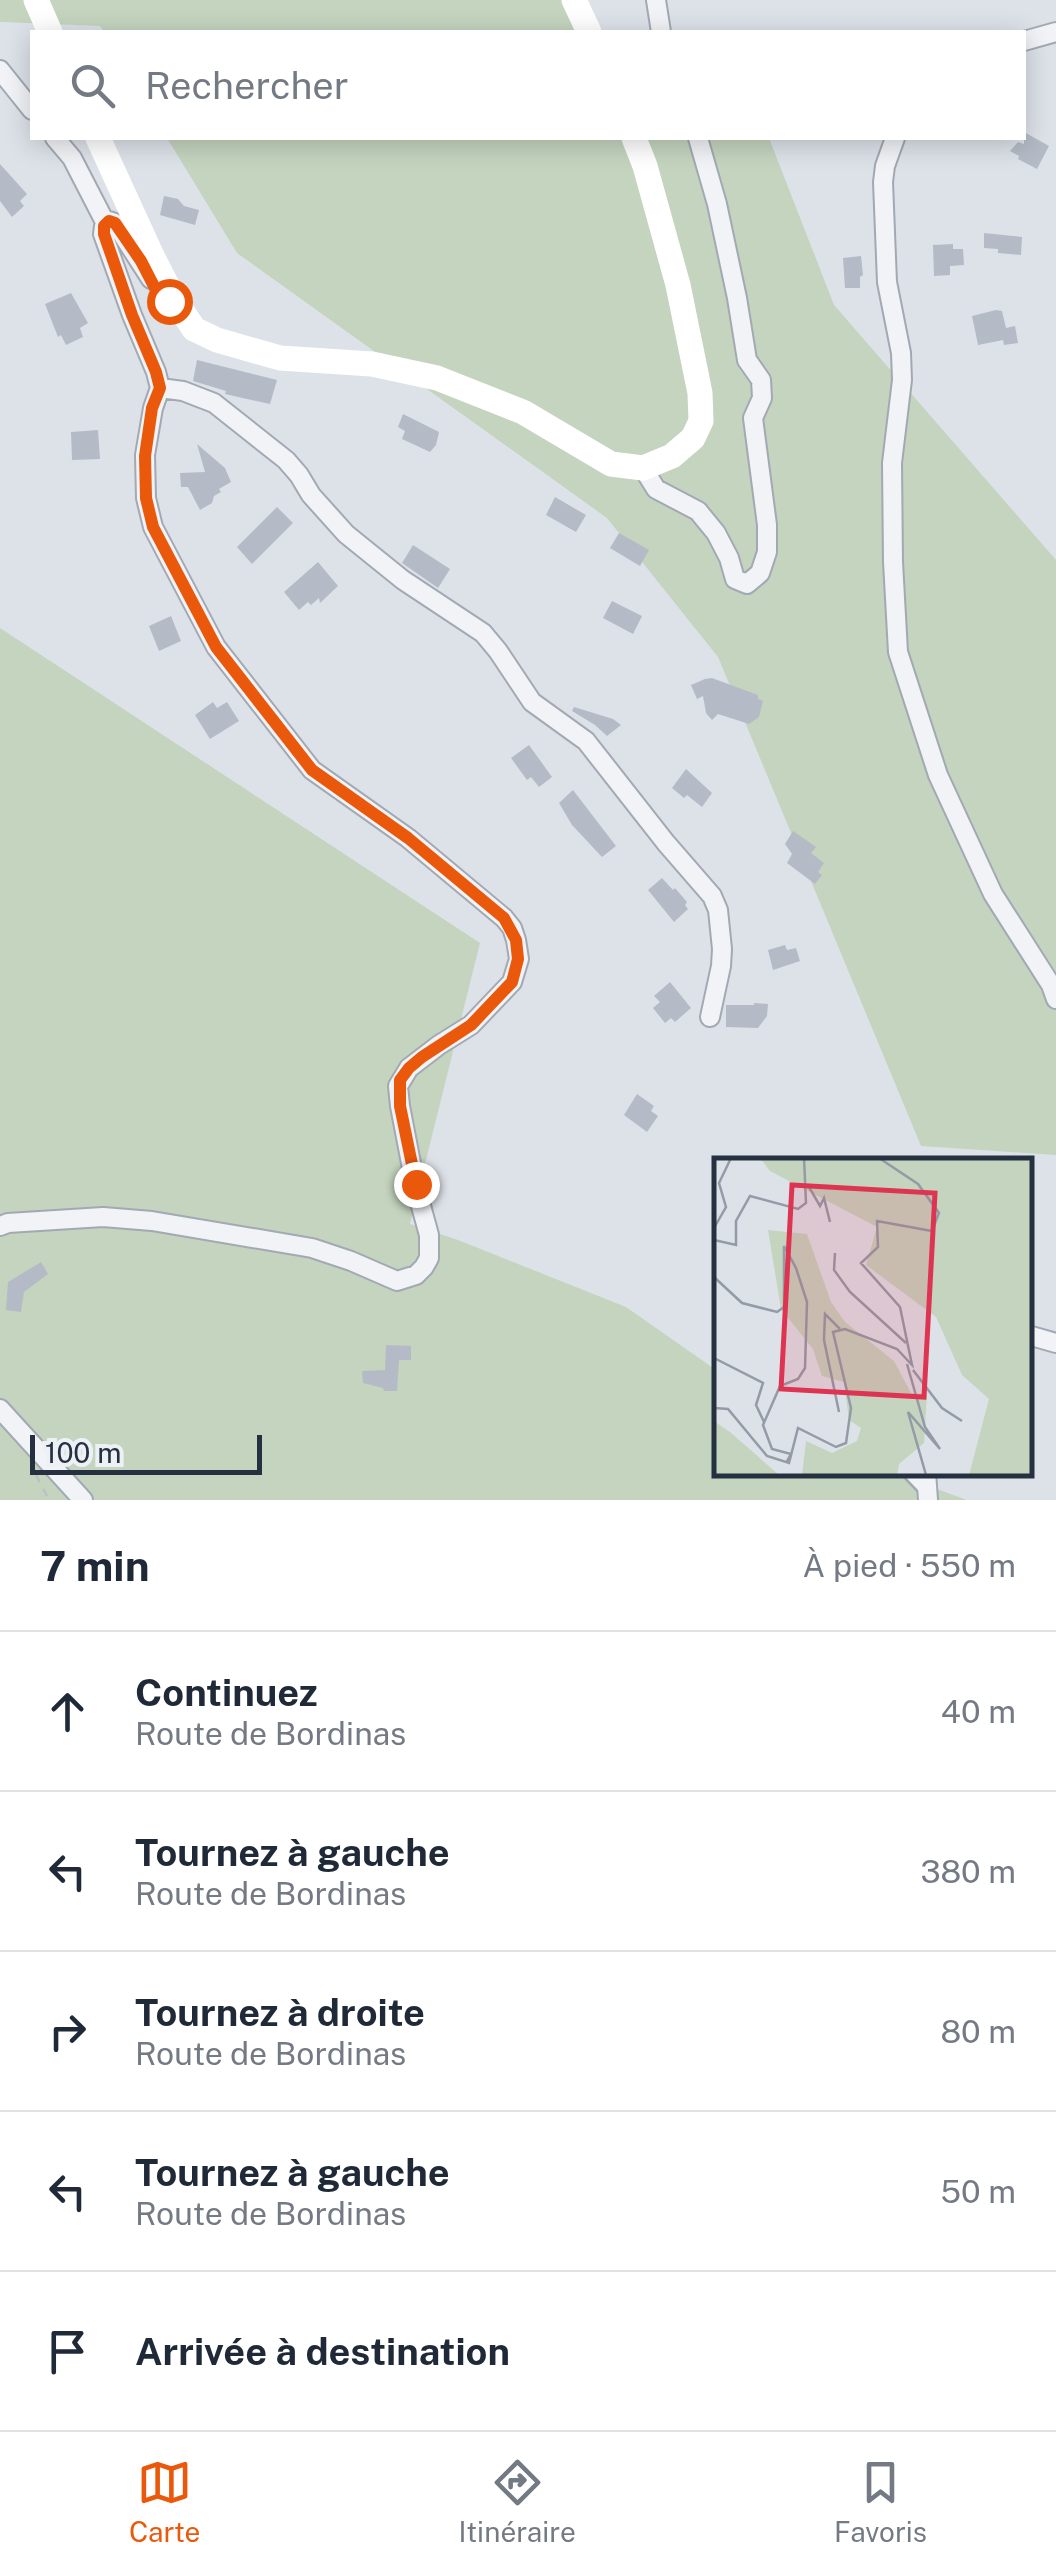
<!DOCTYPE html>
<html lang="fr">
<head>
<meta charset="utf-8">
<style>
	body { margin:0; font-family:"Public Sans",sans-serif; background:#f6f6f7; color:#1f2937 }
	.scale { position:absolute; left:30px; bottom:25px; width:232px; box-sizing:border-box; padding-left:10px; border:5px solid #253041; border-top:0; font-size:28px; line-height:35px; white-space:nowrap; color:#253041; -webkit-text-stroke:8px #edf1f6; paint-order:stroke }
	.stop { position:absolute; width:30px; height:30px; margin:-22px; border:8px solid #ea580c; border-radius:50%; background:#fff }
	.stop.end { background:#ea580c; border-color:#fff; box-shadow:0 2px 10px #0008 }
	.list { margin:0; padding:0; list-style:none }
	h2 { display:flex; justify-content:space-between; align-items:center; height:130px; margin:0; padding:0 40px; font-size:42px }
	h2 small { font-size:32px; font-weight:400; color:#747a83 }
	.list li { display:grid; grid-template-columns:65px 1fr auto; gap:30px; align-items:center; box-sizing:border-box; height:160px; padding:0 40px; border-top:2px solid #e0e1e3 }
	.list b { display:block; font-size:38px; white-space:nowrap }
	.list p { margin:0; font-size:32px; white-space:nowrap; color:#747a83 }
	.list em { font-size:32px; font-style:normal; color:#747a83 }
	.icon { flex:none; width:55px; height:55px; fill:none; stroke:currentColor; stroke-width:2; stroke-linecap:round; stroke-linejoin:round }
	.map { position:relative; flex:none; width:1056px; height:1500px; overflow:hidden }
	.search { position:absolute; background:#fff; box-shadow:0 5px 25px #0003; left:30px; right:30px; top:30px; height:110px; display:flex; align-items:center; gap:25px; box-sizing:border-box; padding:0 35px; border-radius:0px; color:#747a83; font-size:38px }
	.sheet { height:930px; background:#fff }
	nav { display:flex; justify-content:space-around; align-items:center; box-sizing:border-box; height:140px; border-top:2px solid #e0e1e3; background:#fff; font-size:28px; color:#747a83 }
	nav a { display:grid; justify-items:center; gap:5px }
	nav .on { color:#ea580c }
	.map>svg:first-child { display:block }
</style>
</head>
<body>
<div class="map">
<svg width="1056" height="1500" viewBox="0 0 1056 1500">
	<rect width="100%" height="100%" fill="#dde2e9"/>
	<path fill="#c4d4be" d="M 0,0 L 580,0 L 586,32 L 104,32 L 100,26 L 0,22 Z
		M 167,138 L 769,138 L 834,305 L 1056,560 L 1056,1155 L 921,1146 L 718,657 L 607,518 L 237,253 Z
		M 0,628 L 480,943 L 410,1224 L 458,1240 L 626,1307 L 716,1370 L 716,1472 L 893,1473 L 967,1500 L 0,1500 Z"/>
	<path fill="#b4bbc6" d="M 1024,132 L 1049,146 L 1037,169 L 1018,159 L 1019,156 L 1010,151 L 1018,142 L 1024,144 Z
		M 0,164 L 27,194 L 20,201 L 24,206 L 12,217 L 0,201 Z
		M 164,196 L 178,199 L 184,206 L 199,210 L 195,225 L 160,215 Z
		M 984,233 L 1022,237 L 1021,255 L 998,253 L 998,249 L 984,248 Z
		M 953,244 L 953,249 L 963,249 L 964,265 L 950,266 L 950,275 L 934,276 L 933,245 Z
		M 861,256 L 863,275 L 860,277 L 860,288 L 845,288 L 843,258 Z
		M 71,293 L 88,323 L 80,328 L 83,337 L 66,345 L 61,335 L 58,337 L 45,304 Z
		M 996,310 L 1002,311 L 1006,328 L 1015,326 L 1018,343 L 1004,345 L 1003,340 L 978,345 L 972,316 Z
		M 197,360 L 277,380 L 270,404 L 225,394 L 226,391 L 193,381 Z
		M 403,414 L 439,432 L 436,445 L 430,452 L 402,439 L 405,431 L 398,427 Z
		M 98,430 L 100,459 L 72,460 L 71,432 Z
		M 197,444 L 225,468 L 231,482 L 219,489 L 221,492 L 214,496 L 212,503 L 200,510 L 188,487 L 181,487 L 180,473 L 205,472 Z
		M 555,497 L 586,515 L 576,532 L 546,515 Z
		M 277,507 L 293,523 L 252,564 L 237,547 Z
		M 619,533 L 649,550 L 640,566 L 610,548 Z
		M 413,545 L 450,569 L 438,588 L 402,563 Z
		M 318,562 L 338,586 L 320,603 L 319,598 L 311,605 L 308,602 L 299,610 L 284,592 Z
		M 612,601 L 642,616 L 633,634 L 603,618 Z
		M 171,616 L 181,641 L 159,651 L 149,626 Z
		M 712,678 L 758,695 L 758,699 L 763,701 L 759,717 L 749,724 L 718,714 L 712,720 L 706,713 L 703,696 L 697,699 L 691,685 L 705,679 Z
		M 213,702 L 217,708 L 227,702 L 239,721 L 210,739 L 195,715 Z
		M 574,707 L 613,719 L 621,725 L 607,736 L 595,725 L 572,711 Z
		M 529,745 L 552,777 L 539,787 L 531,777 L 527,780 L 511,758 Z
		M 686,769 L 712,793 L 702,807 L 687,795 L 684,798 L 672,788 Z
		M 573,790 L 616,846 L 602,857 L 572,825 L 559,803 Z
		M 793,831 L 816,847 L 811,853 L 824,863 L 818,872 L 822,875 L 815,884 L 787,863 L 792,854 L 785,844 Z
		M 662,878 L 673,890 L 675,888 L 687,902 L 685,905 L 688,909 L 674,922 L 648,890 Z
		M 785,945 L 787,950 L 796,948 L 800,961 L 773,970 L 768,950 Z
		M 670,982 L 691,1008 L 675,1022 L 671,1018 L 665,1023 L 653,1008 L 660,1002 L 654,996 Z
		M 754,1003 L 768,1004 L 767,1016 L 758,1028 L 726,1027 L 726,1005 L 754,1005 Z
		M 637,1094 L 654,1106 L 651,1111 L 658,1116 L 647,1132 L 624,1115 Z
		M 41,1262 L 48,1274 L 24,1292 L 21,1312 L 6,1310 L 8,1282 Z
		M 386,1345 L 411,1346 L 411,1360 L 399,1360 L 397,1391 L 384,1391 L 383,1388 L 363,1383 L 362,1371 L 385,1370 Z"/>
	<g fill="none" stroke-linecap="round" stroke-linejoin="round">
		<g stroke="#a2a9b3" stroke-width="14">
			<path id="lane" d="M 907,1472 L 926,1492"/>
		</g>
		<g stroke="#a2a9b3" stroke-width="22">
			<path id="street" d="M 656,0 L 661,32
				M 1024,41 L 1056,32
				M 0,70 L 32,110
				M 55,138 L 72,158 L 106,224
				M 895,138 L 885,166 L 883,182 L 887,282 L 901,353 L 902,380 L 892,463 L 893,562 L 898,652 L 938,775 L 993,894 L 1051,985 L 1056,999
				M 160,388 L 183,391 L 214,403 L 286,460 L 299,475 L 311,495 L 346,534 L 403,580 L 483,633 L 498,651 L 532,702 L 586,741 L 666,843 L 712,896 L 718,910 L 722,949 L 721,966 L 710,1017
				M 643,468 L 656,489 L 698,511 L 716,533 L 729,558 L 735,579 L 747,584 L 760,573 L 767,552 L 767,525 L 753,418 L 762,398 L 761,380 L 747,360 L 737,298 L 717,204 L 698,138
				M 0,1226 L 8,1223 L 103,1217 L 152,1221 L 312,1248 L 351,1261 L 397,1281 L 416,1275 L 424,1267 L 429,1258 L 429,1235 L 415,1184 L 400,1106 L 398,1086 L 409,1068 L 439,1045 L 471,1025 L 512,982 L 519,959 L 516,940 L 512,928 L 504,918 L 408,838 L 312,770 L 216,647 L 153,527 L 146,498 L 145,455 L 153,408 L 160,388 L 156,372 L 132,315 L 103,234 L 104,226 L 109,221 L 115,223 L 151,279
				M 1028,1335 L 1056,1343
				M 0,1409 L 83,1500
				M 926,1472 L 928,1500"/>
		</g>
		<path stroke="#bcc0c8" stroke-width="2.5" stroke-dasharray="8 8" stroke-linecap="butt" d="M 36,1475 L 49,1500"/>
		<use href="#lane" stroke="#f1f3f7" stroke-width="9"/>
		<use href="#street" stroke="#f1f3f7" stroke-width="18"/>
		<path stroke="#fff" stroke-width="25" d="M 36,0 L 50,32
			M 574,0 L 589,32
			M 98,138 L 152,256 L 174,299 L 194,329 L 217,340 L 280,358 L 372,364 L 437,378 L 523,412 L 611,464 L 643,468 L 672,456 L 693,438 L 701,421 L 700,393 L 678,285 L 645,166 L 634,138"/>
	</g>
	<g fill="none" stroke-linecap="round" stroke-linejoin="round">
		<path stroke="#ea580c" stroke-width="12" d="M 169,301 L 163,300 L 158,294 L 141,261 L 115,223 L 109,221 L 104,226 L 104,234 L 132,315 L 156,372 L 160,388 L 152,408 L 145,456 L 146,498 L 153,527 L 216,647 L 312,770 L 408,838 L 504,918 L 516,940 L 518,959 L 512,982 L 471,1025 L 422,1057 L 409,1068 L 400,1080 L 400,1106 L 416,1184"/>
	</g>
	<g transform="translate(714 1158)">
		<rect width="318" height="318" fill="#dde2e9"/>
		<path d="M 46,0 L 317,0 L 317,317 L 255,317 L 275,241 L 248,217 L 222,159 L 152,107 L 163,69 L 56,13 ZM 54,72 L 93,76 L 117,144 L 131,164 L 180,203 L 197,235 L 213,236 L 210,285 L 185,306 L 183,317 L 88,317 L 92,283 L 118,295 L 143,283 L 147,270 L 135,262 L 130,224 L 108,218 L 99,191 L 67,151 ZM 0,263 L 16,274 L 65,317 L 0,317 Z" fill="#c4d4be"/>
		<path fill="none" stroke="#939ba6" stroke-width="2.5" d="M 95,29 L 106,48 L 110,40 L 116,64M 0,70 L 12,49 L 5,25 L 17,0M 0,82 L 22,87 L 22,63 L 36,38 L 84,51 L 92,45 L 90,0M 121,95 L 120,112 L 136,134 L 192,185M 0,119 L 28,145 L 63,154 L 70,149 L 70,88 L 82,110 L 93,144 L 91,210 L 84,221 L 66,228 L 49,267 L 58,291 L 77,296 L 73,303M 0,200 L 49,225 L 42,247 L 50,264M 193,206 L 211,269 L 226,291 L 194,254 L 212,317M 199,212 L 228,250 L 248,263M 0,250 L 14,251 L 53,298 L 75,305 L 84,270 L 122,289 L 132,285 L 137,250 L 119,174 L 131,171 L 183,191 L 198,207 L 186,149 L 147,105 L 164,89 L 163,63 L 218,73 L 225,55 L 204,26 L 165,0M 125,254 L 110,182 L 111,156 L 126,171"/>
		<path fill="#dd3451" fill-opacity="0.15" stroke="#dd3451" stroke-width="5" d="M 78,27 L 221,35 L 210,239 L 67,231 Z"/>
		<rect width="318" height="318" fill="none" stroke="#253041" stroke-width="5"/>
	</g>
</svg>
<div class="scale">100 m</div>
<div class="stop" style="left:169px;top:301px"></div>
<div class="stop end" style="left:416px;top:1184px"></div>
<div class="search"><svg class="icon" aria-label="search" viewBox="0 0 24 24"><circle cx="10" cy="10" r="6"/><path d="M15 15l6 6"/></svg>Rechercher</div>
</div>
<section class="sheet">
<h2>7 min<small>À pied · 550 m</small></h2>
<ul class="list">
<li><svg class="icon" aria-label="ahead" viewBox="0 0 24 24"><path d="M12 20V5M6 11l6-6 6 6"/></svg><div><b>Continuez</b><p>Route de Bordinas</p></div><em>40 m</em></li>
<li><svg class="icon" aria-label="left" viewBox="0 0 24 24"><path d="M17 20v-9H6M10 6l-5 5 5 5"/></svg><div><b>Tournez à gauche</b><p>Route de Bordinas</p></div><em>380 m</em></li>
<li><svg class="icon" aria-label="right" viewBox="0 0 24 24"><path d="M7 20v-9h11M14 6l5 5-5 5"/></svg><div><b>Tournez à droite</b><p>Route de Bordinas</p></div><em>80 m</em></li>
<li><svg class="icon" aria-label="left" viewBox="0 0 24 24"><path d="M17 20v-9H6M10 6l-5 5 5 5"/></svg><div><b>Tournez à gauche</b><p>Route de Bordinas</p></div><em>50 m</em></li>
<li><svg class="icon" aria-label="arrive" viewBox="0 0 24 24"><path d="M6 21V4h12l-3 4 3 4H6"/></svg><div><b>Arrivée à destination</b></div></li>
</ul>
</section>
<nav>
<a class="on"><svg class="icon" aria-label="map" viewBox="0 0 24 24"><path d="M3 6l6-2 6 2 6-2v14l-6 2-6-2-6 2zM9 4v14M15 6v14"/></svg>Carte</a>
<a><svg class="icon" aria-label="directions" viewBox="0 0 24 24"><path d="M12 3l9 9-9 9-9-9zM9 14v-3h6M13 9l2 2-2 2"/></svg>Itinéraire</a>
<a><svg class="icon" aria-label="saved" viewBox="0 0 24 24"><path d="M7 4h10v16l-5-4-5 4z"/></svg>Favoris</a>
</nav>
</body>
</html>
